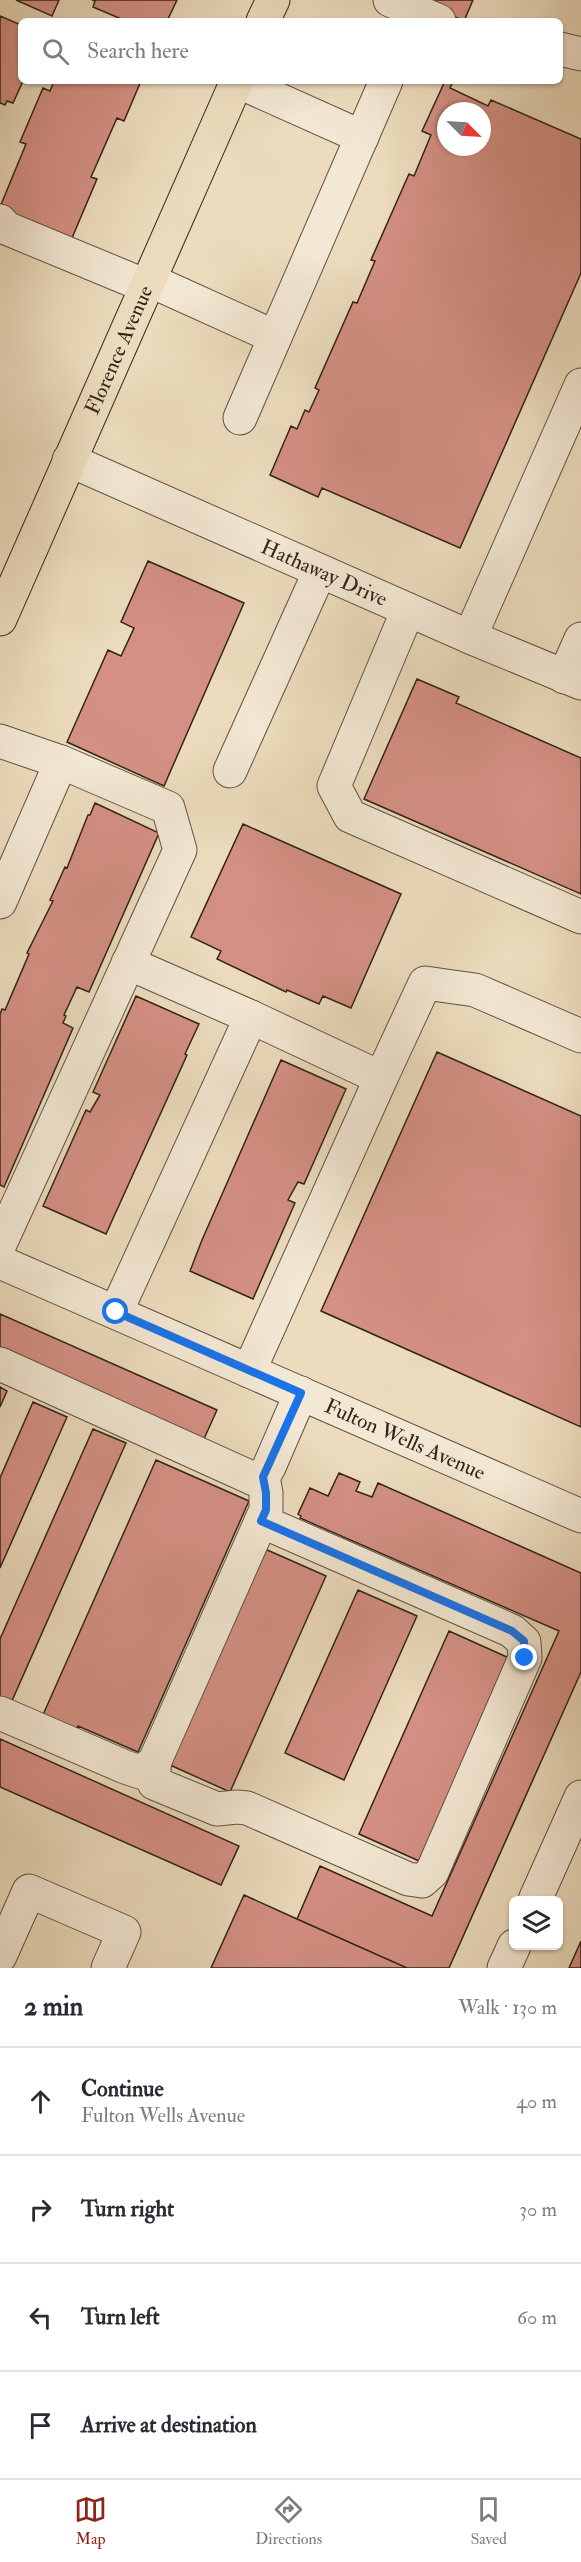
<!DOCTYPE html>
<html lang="en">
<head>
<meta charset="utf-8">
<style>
	body { margin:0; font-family:"IM FELL Double Pica",serif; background:#f7f7f7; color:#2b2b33 }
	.controls { position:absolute; right:18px; bottom:18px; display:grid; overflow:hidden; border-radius:9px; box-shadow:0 2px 4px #0004 }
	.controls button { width:54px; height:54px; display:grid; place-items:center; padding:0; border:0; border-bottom:2px solid #e1e1e2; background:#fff; color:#2b2b33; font:30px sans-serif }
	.compass { position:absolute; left:437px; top:102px; width:54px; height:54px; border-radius:50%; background:#fff; box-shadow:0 2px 4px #0004; rotate:114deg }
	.stop { position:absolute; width:18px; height:18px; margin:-14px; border:4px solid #1a73e8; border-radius:50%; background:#fff }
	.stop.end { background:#1a73e8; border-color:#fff; box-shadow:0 2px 6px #0008 }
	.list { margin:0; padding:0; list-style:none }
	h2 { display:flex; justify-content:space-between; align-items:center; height:78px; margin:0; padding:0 24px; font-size:26px }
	h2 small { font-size:20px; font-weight:400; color:#7c7c81 }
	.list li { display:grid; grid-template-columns:39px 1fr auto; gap:18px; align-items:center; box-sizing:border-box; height:108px; padding:0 24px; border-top:2px solid #e1e1e2 }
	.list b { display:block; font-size:22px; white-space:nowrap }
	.list p { margin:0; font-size:20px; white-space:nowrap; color:#7c7c81 }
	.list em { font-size:20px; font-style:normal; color:#7c7c81 }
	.icon { flex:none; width:33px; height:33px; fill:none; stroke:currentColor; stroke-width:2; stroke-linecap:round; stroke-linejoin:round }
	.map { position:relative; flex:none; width:581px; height:1968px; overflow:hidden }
	.search { position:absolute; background:#fff; box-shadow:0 2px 4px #0004; left:18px; right:18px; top:18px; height:66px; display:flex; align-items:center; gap:15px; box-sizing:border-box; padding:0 21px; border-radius:9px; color:#7c7c81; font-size:22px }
	.sheet { height:510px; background:#fff }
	nav { display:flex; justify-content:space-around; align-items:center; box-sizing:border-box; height:84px; border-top:2px solid #e1e1e2; background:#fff; font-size:16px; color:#7c7c81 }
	nav a { display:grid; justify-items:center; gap:3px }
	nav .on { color:#8f2418 }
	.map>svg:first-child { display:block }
</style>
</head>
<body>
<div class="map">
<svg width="581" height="1968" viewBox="0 0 581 1968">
	<rect width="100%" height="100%" fill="#ecdcbd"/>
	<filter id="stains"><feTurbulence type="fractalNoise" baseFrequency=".00333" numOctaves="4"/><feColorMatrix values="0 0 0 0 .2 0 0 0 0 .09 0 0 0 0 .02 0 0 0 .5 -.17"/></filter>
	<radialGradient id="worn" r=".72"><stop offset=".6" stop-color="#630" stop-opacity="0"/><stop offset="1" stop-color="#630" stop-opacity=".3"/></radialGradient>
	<path fill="#d49084" stroke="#322319" stroke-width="1.5" fill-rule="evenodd" d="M 16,0 L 59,0 L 52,16 Z
		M 92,0 L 177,0 L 167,21 L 126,21 L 93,7 L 95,1 Z
		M 416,0 L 473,0 L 464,21 Z
		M 0,16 L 21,25 L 21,81 L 23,81 L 13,103 L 7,101 L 5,105 L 0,103 Z
		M 54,81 L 141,81 L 124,121 L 117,118 L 91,177 L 97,179 L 72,238 L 65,241 L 0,207 L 26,144 L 20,142 L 43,88 L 50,91 Z
		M 445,81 L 452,84 L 450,88 L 488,106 L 491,100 L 581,139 L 581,273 L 460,548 L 322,488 L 318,497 L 270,475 L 291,426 L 297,429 L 305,410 L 309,412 L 319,390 L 315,388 L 353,302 L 357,303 L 375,261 L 371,260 L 409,174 L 414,176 L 431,135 L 422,131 ZM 446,111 L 482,111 L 482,147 L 446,147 Z
		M 148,561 L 244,603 L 164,786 L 67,742 L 108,650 L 121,656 L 134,628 L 121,622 Z
		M 417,679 L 459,697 L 456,703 L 581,758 L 581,894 L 364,799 Z
		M 95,803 L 159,833 L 89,992 L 77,987 L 64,1015 L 66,1016 L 63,1023 L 73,1028 L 4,1187 L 0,1185 L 0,1014 L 2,1009 L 5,1010 L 29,954 L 27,953 L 53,901 L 50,900 L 65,867 L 67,868 L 88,815 L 90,815 Z
		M 243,824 L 401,894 L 351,1008 L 323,996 L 319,1004 L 287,990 L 286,992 L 217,959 L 221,951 L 191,937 Z
		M 136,996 L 199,1024 L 185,1054 L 187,1055 L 106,1234 L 43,1206 L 86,1110 L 90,1112 L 100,1095 L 93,1092 Z
		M 437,1052 L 581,1116 L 581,1427 L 321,1311 Z
		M 281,1060 L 346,1089 L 304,1184 L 298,1182 L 288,1200 L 295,1203 L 253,1299 L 190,1271 L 202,1240 Z
		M 0,1314 L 217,1410 L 203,1441 L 0,1349 Z
		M 0,1387 L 7,1391 L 0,1407 Z
		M 33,1402 L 67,1417 L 0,1568 L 0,1478 Z
		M 93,1429 L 126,1443 L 11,1703 L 0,1698 L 0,1639 Z
		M 156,1460 L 249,1501 L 138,1752 L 78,1726 L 75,1732 L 42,1717 Z
		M 339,1473 L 360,1482 L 356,1491 L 372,1497 L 378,1483 L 581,1573 L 581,1672 L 449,1968 L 407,1968 L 297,1919 L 320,1866 L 432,1916 L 559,1631 L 300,1518 L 301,1516 L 298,1514 L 310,1488 L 328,1496 Z
		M 265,1549 L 326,1576 L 230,1792 L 170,1765 Z
		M 358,1590 L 417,1616 L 344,1780 L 285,1753 Z
		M 449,1631 L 509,1658 L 419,1861 L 359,1834 Z
		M 0,1739 L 239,1846 L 221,1885 L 0,1787 Z
		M 244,1895 L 297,1919 L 407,1968 L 211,1968 Z
		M 581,1941 L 581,1968 L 569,1968 Z"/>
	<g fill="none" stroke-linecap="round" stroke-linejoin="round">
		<g stroke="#605142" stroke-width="35">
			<g id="minor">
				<path d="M 390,0 L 439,21"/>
				<path d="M 560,49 L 581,54"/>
				<path d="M 237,81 L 362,137"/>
				<path d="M 0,221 L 6,228 L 146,286"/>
				<path d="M 149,280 L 275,337"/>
				<path d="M 240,418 L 386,81"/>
				<path id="s1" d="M 69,460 L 470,637 L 581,683"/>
				<path d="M 408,610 L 334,786 L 350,816 L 581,917"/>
				<path d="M 470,637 L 581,385"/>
				<path d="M 564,677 L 581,639"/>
				<path d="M 0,741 L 61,762 L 168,808 L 180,850 L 0,1244"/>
				<path d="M 230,771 L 320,571"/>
				<path d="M 0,902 L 61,762"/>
				<path d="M 381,1078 L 425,983 L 475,990 L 581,1036"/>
				<path id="s2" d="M 0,1262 L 581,1516"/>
				<path d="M 116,1312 L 251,1017 L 128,963"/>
				<path d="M 0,1364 L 254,1479 L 263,1477 L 269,1467 L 301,1393"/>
				<path d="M 249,1371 L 381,1078 L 251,1017"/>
				<path d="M 0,1713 L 125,1767 L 140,1772 L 154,1763 L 266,1510 L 266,1493 L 263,1477"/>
				<path d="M 154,1763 L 154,1783 L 217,1809 L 237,1807 L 247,1808 L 408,1879 L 422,1881 L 432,1872 L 525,1658 L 524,1642 L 512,1631 L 261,1521"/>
				<path d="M 535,1900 L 581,1797"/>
				<path d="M 0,1956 L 29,1891 L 124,1932 L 108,1968"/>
				<path d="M 504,1968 L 514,1946"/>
			</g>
		</g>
		<g stroke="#322319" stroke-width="35">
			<g id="major">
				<path d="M 263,21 L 273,0"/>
				<path id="s3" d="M 0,619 L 237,81"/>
			</g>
		</g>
		<use href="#minor" stroke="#f3e8d4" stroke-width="33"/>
		<use href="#major" stroke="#ecdcbd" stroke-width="33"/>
	</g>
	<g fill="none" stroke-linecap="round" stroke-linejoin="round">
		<path stroke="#1a73e8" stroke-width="8" d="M 116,1312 L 301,1393 L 263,1477 L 266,1493 L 266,1510 L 261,1521 L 512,1631 L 524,1641 L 525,1658"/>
	</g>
	<g text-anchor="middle" stroke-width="4.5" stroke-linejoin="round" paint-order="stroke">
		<g font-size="21" fill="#322319" stroke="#f3e8d4">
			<text dy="7" stroke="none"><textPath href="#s3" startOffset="294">Florence Avenue</textPath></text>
			<text dy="7" stroke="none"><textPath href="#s1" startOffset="279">Hathaway Drive</textPath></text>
			<text dy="7" stroke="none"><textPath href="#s2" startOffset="442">Fulton Wells Avenue</textPath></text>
		</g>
	</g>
	<rect width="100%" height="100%" filter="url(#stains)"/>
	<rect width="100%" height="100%" fill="url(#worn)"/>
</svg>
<div class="controls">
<button><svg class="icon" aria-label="layers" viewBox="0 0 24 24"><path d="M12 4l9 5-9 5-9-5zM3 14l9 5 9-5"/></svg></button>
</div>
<svg class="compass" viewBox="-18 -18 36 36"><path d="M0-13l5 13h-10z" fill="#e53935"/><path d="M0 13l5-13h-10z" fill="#7c7c81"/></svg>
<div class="stop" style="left:116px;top:1312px"></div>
<div class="stop end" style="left:525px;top:1658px"></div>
<div class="search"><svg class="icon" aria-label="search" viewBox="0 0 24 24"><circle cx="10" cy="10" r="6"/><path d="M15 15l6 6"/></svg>Search here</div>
</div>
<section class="sheet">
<h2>2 min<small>Walk · 130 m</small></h2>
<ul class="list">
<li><svg class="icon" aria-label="ahead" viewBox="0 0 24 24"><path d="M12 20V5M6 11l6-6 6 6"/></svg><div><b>Continue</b><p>Fulton Wells Avenue</p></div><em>40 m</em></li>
<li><svg class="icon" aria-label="right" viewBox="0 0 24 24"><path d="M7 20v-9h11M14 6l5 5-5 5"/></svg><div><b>Turn right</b></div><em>30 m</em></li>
<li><svg class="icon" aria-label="left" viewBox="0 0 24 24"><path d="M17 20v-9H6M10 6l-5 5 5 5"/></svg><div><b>Turn left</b></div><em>60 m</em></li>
<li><svg class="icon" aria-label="arrive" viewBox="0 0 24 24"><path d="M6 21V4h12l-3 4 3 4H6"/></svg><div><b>Arrive at destination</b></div></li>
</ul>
</section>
<nav>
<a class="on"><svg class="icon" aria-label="map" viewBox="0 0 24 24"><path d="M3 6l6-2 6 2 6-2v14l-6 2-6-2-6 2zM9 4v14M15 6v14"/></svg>Map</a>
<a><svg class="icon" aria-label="directions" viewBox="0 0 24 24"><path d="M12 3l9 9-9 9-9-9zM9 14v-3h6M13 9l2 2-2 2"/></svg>Directions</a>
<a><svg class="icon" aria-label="saved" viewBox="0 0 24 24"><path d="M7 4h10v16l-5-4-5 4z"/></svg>Saved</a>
</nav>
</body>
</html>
